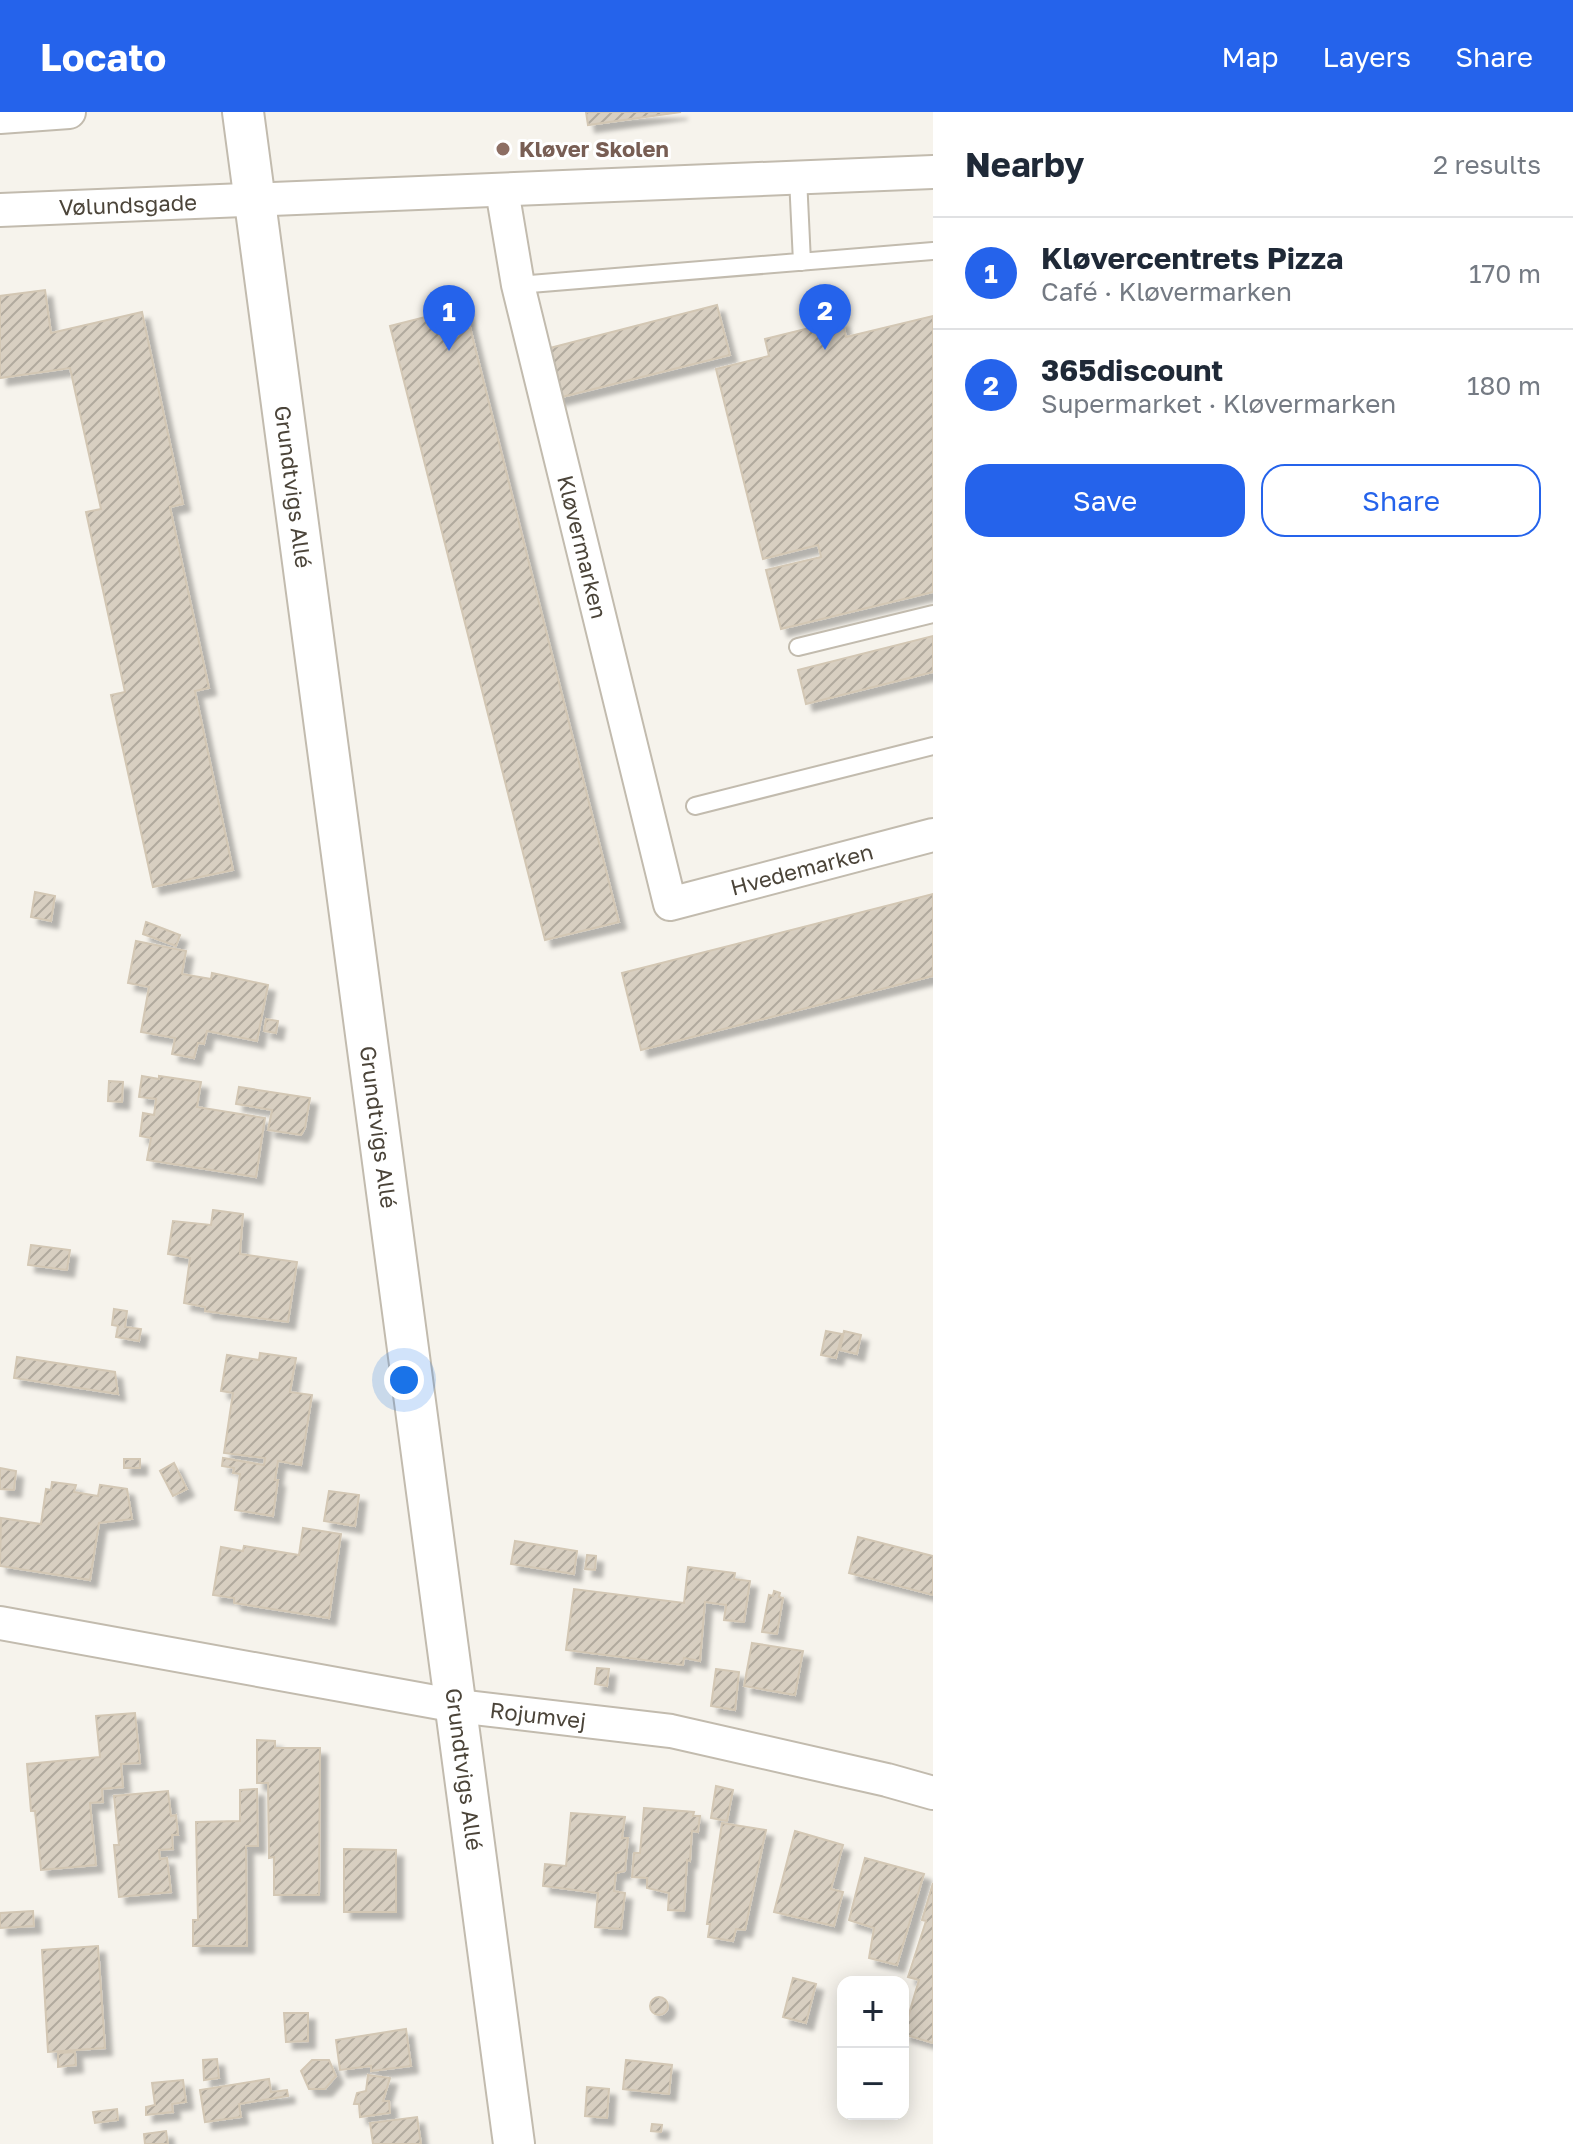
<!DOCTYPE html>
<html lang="en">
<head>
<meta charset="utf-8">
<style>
	body { margin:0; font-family:"Golos Text",sans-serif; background:#f6f6f7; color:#1f2937 }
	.controls { position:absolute; right:24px; bottom:24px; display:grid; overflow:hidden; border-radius:16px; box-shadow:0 4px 20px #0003 }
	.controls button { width:72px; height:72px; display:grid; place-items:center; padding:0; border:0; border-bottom:2px solid #e0e1e3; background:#fff; color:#1f2937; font:40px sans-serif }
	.you { position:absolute; left:404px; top:1268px; width:28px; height:28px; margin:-20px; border:6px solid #fff; border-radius:50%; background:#1a73e8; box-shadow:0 0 0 12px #1a73e833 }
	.badge { display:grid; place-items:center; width:52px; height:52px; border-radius:50%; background:#2563eb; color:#fff; font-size:26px; font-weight:700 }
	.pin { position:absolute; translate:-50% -66px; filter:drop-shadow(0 2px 4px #0008) }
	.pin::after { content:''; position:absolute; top:42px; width:28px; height:24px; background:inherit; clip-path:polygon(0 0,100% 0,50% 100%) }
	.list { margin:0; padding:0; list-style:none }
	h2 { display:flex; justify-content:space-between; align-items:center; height:104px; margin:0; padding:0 32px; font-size:34px }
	h2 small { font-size:26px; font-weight:400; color:#747a83 }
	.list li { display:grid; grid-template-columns:52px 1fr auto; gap:24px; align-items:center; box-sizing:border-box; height:112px; padding:0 32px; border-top:2px solid #e0e1e3 }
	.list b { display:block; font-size:30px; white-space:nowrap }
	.list p { margin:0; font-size:26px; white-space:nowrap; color:#747a83 }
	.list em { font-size:26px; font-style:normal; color:#747a83 }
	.actions { display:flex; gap:16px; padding:24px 32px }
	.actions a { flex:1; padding:18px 0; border:2px solid #2563eb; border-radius:24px; text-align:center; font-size:28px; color:#2563eb }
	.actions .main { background:#2563eb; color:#fff }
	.map { position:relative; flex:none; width:933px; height:2032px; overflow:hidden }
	header { display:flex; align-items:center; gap:48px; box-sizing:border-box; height:112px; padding:0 40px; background:#2563eb; color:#fff }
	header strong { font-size:38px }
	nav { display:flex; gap:44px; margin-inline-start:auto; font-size:28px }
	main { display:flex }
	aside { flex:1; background:#fff }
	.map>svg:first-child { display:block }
</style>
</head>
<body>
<header>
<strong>Locato</strong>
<nav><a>Map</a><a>Layers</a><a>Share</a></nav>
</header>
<main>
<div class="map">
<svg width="933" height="2032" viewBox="0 0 933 2032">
	<defs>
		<pattern id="building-hatch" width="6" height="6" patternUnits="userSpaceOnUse" patternTransform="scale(2)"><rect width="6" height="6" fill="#d8cfc1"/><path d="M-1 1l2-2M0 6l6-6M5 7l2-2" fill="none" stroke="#b1aa9e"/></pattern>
		<filter id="shadow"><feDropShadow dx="7" dy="7" stdDeviation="2" flood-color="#0004"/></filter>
	</defs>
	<rect width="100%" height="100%" fill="#f6f3ec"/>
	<path fill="url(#building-hatch)" stroke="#d3c7b4" stroke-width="2" filter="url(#shadow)" d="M 586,0 L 681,0 L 588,13 Z
		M 45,178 L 51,221 L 142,200 L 183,392 L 170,395 L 209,576 L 195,579 L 233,758 L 153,775 L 111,583 L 125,580 L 86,400 L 101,397 L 70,256 L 0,266 L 0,184 Z
		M 717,193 L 730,243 L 554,287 L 542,238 Z
		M 465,195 L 619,810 L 545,828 L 390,214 Z
		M 933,204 L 933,480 L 781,517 L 766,458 L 821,445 L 818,433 L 763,447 L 716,257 L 769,244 L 765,227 L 842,208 L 846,225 Z
		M 933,524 L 933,560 L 806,592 L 798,558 Z
		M 35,780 L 55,784 L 51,809 L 31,805 Z
		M 933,782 L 933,864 L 641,938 L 622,861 Z
		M 146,810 L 180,823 L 176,834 L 143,822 Z
		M 136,829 L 186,839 L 182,862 L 211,867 L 212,861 L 268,873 L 257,929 L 207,919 L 204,932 L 198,931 L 194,946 L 172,942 L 175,926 L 141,920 L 149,875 L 128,871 Z
		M 266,907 L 278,909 L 276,921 L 264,919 Z
		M 142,964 L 159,967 L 159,964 L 201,970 L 197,995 L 265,1006 L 256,1065 L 147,1048 L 151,1026 L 140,1024 L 143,1001 L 154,1003 L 156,987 L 139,985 Z
		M 109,969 L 123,970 L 122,990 L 108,989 Z
		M 239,975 L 310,986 L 305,1016 L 301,1023 L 268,1018 L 272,998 L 236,992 Z
		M 213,1098 L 243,1102 L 240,1142 L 297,1150 L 288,1210 L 205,1199 L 205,1195 L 184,1191 L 190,1146 L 168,1142 L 173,1109 L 211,1113 Z
		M 31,1133 L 70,1138 L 67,1158 L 28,1153 Z
		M 114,1197 L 127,1199 L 125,1215 L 141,1217 L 139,1229 L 116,1225 L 118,1214 L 112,1213 Z
		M 826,1219 L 842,1222 L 836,1246 L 821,1243 Z
		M 844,1219 L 861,1223 L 857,1242 L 840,1238 Z
		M 260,1241 L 296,1246 L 290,1280 L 312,1283 L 301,1353 L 278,1349 L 275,1368 L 278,1368 L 273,1404 L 235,1398 L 240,1362 L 233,1361 L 234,1356 L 222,1354 L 223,1346 L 264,1353 L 265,1346 L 224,1341 L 233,1281 L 221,1279 L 227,1243 L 259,1248 Z
		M 17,1245 L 115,1260 L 118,1282 L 14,1266 Z
		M 124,1347 L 140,1347 L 140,1356 L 124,1356 Z
		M 174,1351 L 187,1377 L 173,1384 L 160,1359 Z
		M 0,1356 L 16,1359 L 14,1378 L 0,1377 Z
		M 52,1370 L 76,1373 L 74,1380 L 98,1384 L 100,1373 L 127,1377 L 132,1407 L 99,1411 L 90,1468 L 0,1454 L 1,1406 L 41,1412 L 46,1377 L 51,1378 Z
		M 329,1379 L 359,1383 L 355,1414 L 324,1409 Z
		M 303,1416 L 341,1422 L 329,1506 L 234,1491 L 234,1486 L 213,1483 L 221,1435 L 243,1439 L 244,1434 L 299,1443 Z
		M 858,1425 L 933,1444 L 933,1483 L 849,1461 Z
		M 515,1429 L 577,1439 L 574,1462 L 511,1452 Z
		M 587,1443 L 596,1444 L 595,1458 L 585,1457 Z
		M 688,1455 L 735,1461 L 734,1467 L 750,1469 L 744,1510 L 724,1508 L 726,1493 L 705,1490 L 700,1549 L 684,1546 L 683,1553 L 566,1538 L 574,1477 L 684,1491 Z
		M 774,1479 L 780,1481 L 779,1485 L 783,1486 L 777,1522 L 762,1520 L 769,1483 L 773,1484 Z
		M 752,1531 L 803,1539 L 795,1583 L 744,1574 Z
		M 597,1556 L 609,1557 L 607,1574 L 595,1572 Z
		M 716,1557 L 739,1560 L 735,1598 L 711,1594 Z
		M 135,1601 L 140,1651 L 121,1652 L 123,1675 L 102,1677 L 103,1690 L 90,1691 L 96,1753 L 41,1758 L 35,1699 L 31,1699 L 27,1652 L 100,1645 L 96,1604 Z
		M 257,1628 L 275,1629 L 275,1636 L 320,1636 L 319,1783 L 274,1783 L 274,1745 L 269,1746 L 268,1671 L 257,1671 Z
		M 716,1674 L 733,1678 L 727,1709 L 711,1706 Z
		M 257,1677 L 258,1734 L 246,1734 L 247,1834 L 193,1834 L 193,1808 L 198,1808 L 196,1710 L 240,1709 L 240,1678 Z
		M 168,1679 L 171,1704 L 176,1703 L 178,1723 L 172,1723 L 173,1737 L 159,1738 L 160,1747 L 167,1746 L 171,1780 L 119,1785 L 114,1733 L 119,1733 L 114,1684 Z
		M 644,1696 L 694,1700 L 693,1704 L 700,1704 L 698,1720 L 692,1719 L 690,1749 L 687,1748 L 684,1799 L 668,1798 L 669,1781 L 647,1776 L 647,1766 L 632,1765 L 634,1741 L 640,1741 Z
		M 571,1701 L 625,1705 L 622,1726 L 628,1726 L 625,1759 L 616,1761 L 614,1779 L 625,1781 L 621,1817 L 595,1815 L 598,1781 L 543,1774 L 545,1752 L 566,1754 Z
		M 722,1711 L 766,1718 L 745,1818 L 736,1817 L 733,1829 L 708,1825 L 710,1812 L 707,1812 Z
		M 795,1719 L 843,1733 L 831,1777 L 843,1780 L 834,1814 L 774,1800 Z
		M 344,1737 L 396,1738 L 396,1800 L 344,1800 Z
		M 865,1746 L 924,1762 L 897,1853 L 869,1846 L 874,1816 L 849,1808 Z
		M 933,1771 L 933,1931 L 903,1922 L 919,1868 L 908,1865 L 926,1809 L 922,1808 Z
		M 33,1799 L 34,1814 L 0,1816 L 0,1801 Z
		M 98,1834 L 105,1936 L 48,1940 L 42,1838 Z
		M 793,1866 L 816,1872 L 806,1911 L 783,1905 Z
		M650 1894a9 9 0 1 1 18 0a9 9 0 1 1-18 0Z
		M 284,1901 L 308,1901 L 308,1929 L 286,1930 Z
		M 406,1917 L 411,1954 L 371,1959 L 371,1954 L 340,1958 L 336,1928 Z
		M 75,1940 L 76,1953 L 58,1955 L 58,1941 Z
		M 217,1947 L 219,1966 L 204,1968 L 203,1948 Z
		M 312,1948 L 329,1948 L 336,1964 L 325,1977 L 309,1977 L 301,1959 Z
		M 626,1948 L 672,1953 L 669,1982 L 623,1977 Z
		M 368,1963 L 390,1966 L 383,1989 L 389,1989 L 390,2001 L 360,2005 L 359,1992 L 354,1992 L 357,1981 L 366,1979 Z
		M 269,1967 L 271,1980 L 287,1978 L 288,1984 L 239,1992 L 241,2005 L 205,2010 L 200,1978 Z
		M 183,1968 L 186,1990 L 172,1992 L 173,2000 L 146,2003 L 146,1995 L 155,1993 L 152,1971 Z
		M 587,1975 L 609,1977 L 607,2006 L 585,2004 Z
		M 117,1997 L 118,2008 L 95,2011 L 93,2000 Z
		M 417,2005 L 421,2032 L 373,2032 L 370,2011 Z
		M 652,2012 L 662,2013 L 661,2020 L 651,2019 Z
		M 166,2019 L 168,2032 L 145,2032 L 144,2022 Z"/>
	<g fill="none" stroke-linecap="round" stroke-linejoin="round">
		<g stroke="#c2bbae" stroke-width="20">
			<path id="service" d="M 798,66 L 802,150
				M 518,173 L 933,139
				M 798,535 L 933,502
				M 695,694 L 933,634"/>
		</g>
		<g stroke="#c2bbae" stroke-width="36">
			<g id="minor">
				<path d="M 0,5 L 69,0"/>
				<path id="s1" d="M 502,78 L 518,173 L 670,792 L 933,723"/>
				<path id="s2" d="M 0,98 L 933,60"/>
				<path id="s3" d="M 0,1511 L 457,1594 L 671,1619 L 887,1668 L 933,1681"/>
			</g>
		</g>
		<g stroke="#c2bbae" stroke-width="44">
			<g id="tertiary">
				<path id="s4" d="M 243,0 L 514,2032"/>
			</g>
		</g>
		<use href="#service" stroke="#fff" stroke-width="16"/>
		<use href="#minor" stroke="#fff" stroke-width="32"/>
		<use href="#tertiary" stroke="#fff" stroke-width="40"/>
	</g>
	<circle fill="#8d6e63" stroke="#fff" stroke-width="3" cx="503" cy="37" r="8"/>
	<g text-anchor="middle" stroke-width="6" stroke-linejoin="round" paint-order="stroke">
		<g font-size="22" font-weight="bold" fill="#785e54" stroke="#fff" text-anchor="start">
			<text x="519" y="45">Kløver Skolen</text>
		</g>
		<g font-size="22" fill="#4b4439" stroke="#fff">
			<text dy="8" stroke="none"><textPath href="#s2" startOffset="128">Vølundsgade</textPath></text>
			<text dy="8" stroke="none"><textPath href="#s4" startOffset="378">Grundtvigs Allé</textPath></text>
			<text dy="8" stroke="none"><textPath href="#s1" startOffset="366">Kløvermarken</textPath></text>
			<text dy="8" stroke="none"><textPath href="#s1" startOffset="870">Hvedemarken</textPath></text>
			<text dy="8" stroke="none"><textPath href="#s4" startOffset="1024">Grundtvigs Allé</textPath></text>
			<text dy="8" stroke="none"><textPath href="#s3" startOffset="546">Rojumvej</textPath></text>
			<text dy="8" stroke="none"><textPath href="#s4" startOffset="1672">Grundtvigs Allé</textPath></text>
		</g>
	</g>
</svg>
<div class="controls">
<button>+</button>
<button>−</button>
</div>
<div class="you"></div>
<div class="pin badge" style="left:449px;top:239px">1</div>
<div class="pin badge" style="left:825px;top:238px">2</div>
</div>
<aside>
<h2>Nearby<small>2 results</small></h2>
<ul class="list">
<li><span class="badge">1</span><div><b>Kløvercentrets Pizza</b><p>Café · Kløvermarken</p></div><em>170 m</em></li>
<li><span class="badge">2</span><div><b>365discount</b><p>Supermarket · Kløvermarken</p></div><em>180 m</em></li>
</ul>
<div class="actions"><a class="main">Save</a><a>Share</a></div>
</aside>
</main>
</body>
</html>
